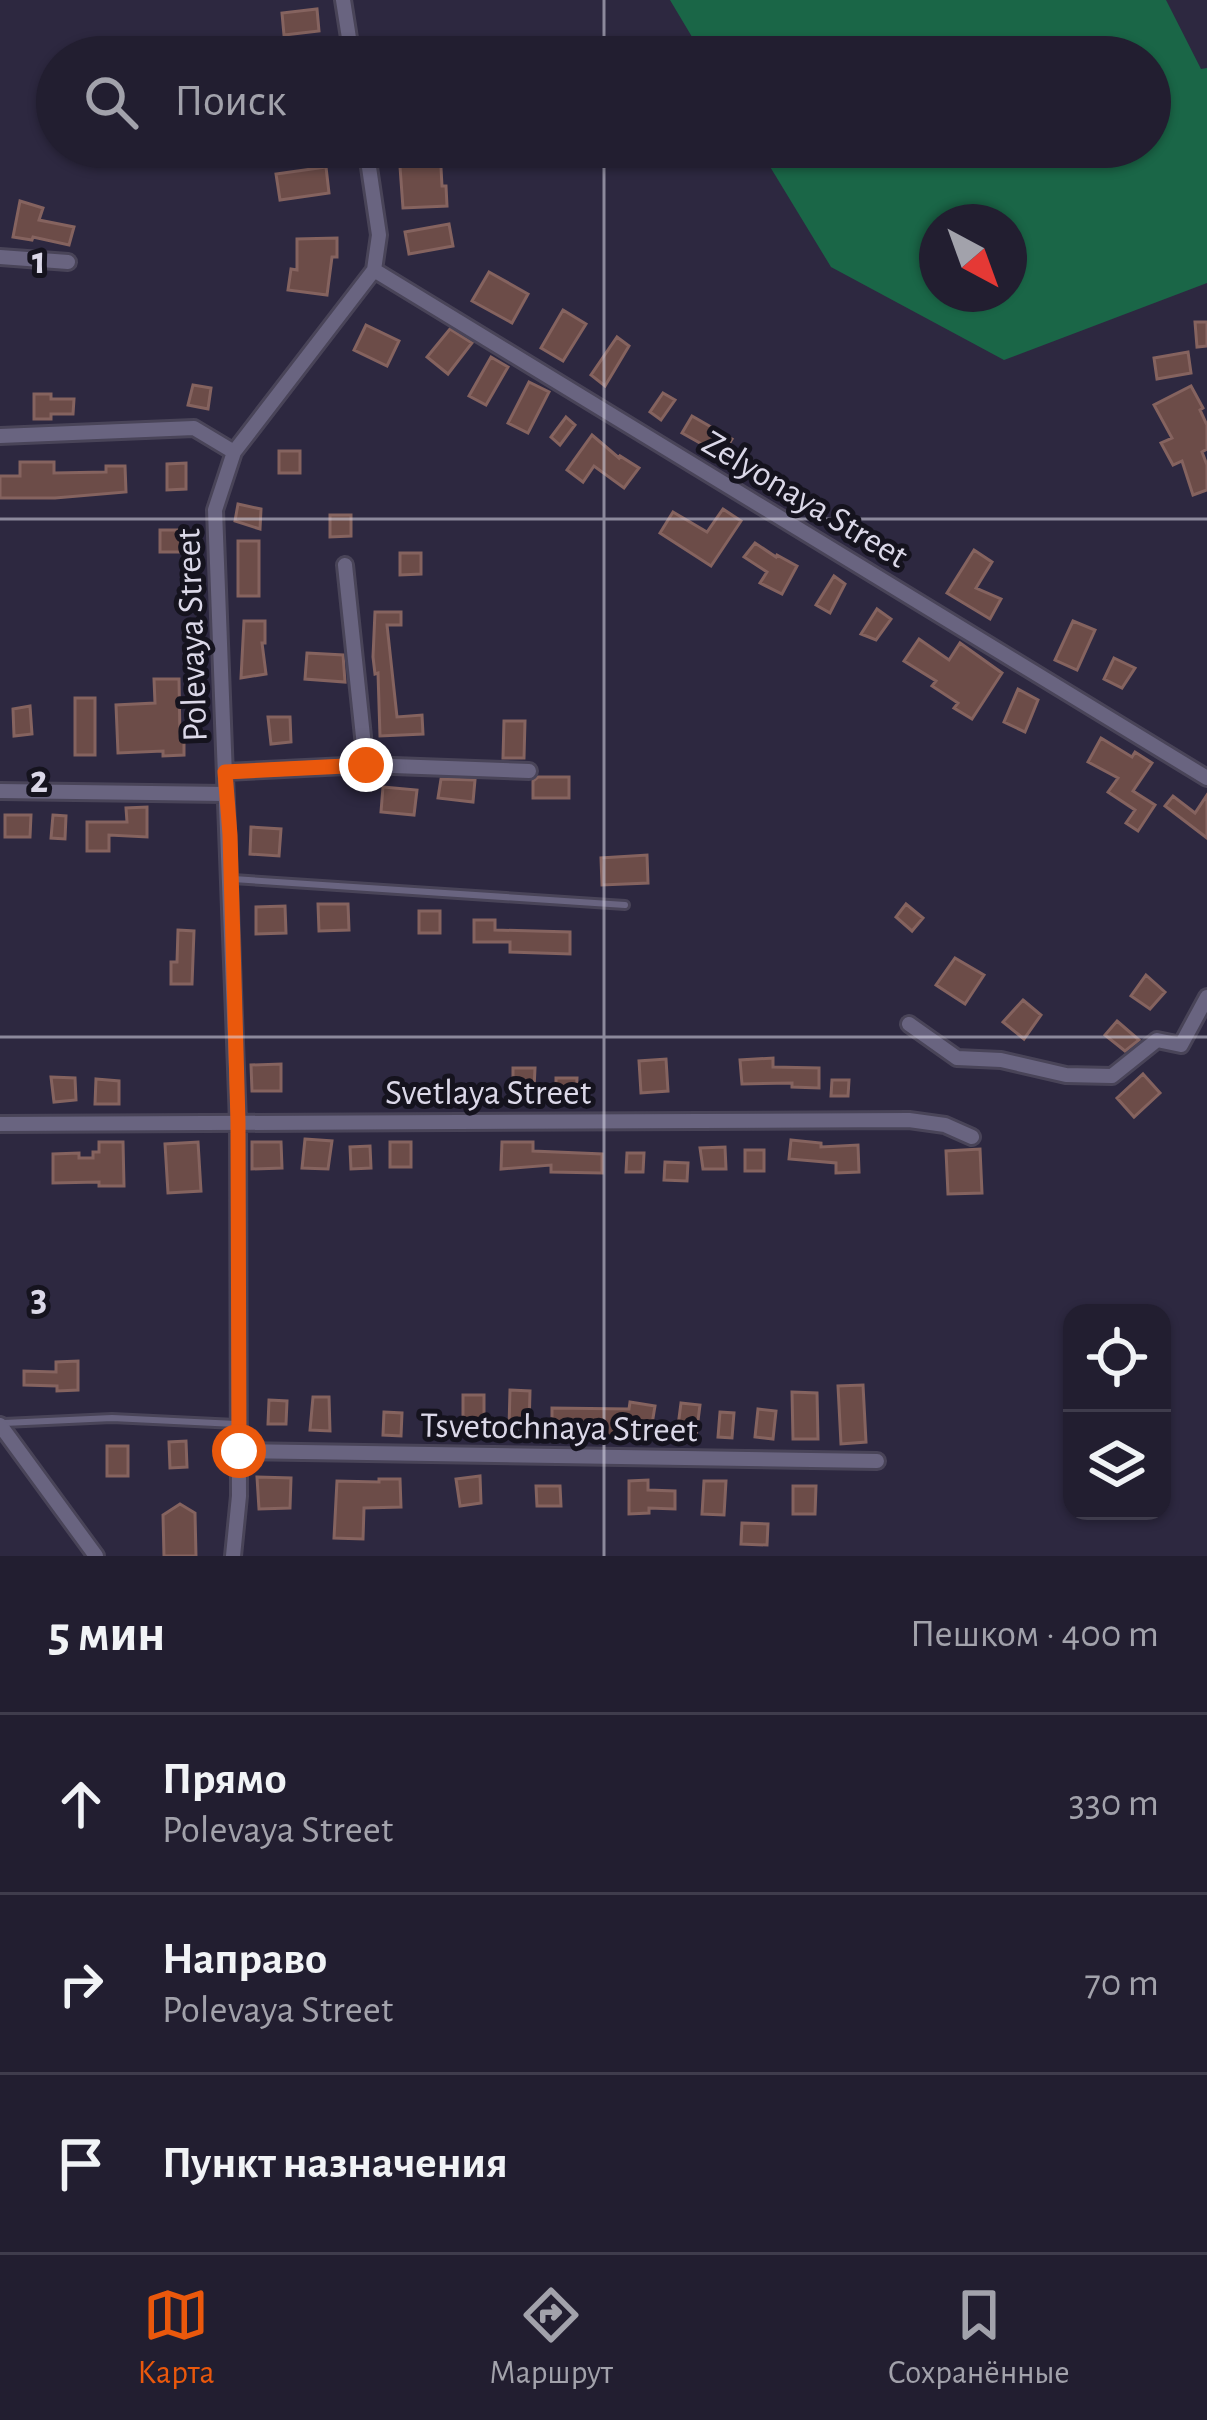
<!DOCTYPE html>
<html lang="ru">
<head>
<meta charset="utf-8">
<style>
	body { margin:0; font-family:"Alegreya Sans",sans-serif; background:#2e2b3c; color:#f1f3f6 }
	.controls { position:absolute; right:36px; bottom:36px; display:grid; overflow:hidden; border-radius:24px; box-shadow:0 3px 9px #0004 }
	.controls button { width:108px; height:108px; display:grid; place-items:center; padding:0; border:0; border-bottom:3px solid #3f3c4c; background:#221e30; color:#f1f3f6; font:60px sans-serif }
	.compass { position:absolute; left:919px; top:204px; width:108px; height:108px; border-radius:50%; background:#221e30; box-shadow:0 3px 9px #0004; rotate:139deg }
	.stop { position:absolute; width:36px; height:36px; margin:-27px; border:9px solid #ea580c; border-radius:50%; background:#fff }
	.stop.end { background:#ea580c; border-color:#fff; box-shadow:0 3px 12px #0008 }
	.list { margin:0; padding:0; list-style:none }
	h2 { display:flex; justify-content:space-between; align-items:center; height:156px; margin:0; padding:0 48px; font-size:51px }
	h2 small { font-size:39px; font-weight:400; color:#a2a2ab }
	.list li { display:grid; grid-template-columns:78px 1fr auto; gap:36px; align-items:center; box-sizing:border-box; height:180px; padding:0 48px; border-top:3px solid #3f3c4c }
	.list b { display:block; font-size:45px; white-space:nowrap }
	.list p { margin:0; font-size:39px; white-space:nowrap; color:#a2a2ab }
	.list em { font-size:39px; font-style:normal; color:#a2a2ab }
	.icon { flex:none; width:66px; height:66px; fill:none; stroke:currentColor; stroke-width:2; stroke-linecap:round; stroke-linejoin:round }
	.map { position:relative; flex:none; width:1207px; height:1556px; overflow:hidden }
	.search { position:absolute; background:#221e30; box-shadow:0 3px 9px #0004; left:36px; right:36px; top:36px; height:132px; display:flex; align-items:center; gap:30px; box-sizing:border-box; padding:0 42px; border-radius:66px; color:#a2a2ab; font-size:45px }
	.sheet { height:696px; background:#221e30 }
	nav { display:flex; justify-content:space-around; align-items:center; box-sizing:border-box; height:168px; border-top:3px solid #3f3c4c; background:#221e30; font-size:33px; color:#a2a2ab }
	nav a { display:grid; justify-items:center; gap:6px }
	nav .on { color:#ea580c }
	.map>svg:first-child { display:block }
</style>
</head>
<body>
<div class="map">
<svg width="1207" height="1556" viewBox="0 0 1207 1556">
	<rect width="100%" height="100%" fill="#2d2840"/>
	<path fill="#1a6647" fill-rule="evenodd" d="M 670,0 L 1166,0 L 1201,69 L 1207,68 L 1207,283 L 1004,360 L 831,267 L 758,147 L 1150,147 L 1150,57 L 704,57 ZM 937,222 L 1009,222 L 1009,294 L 937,294 Z"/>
	<path fill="#6c4c48" stroke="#85635f" stroke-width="3" d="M 317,9 L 319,31 L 284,35 L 282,13 Z
		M 440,150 L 442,186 L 446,186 L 447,206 L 403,208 L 399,153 Z
		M 326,167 L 329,193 L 280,200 L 276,174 Z
		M 20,201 L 43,208 L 39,220 L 74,227 L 69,245 L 33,237 L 32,240 L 13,237 Z
		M 449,224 L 453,246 L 409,254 L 405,232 Z
		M 337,238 L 337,257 L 332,257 L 327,295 L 288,290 L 291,269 L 297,270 L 297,239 Z
		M 489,272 L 528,294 L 512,323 L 472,301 Z
		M 563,310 L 586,324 L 563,361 L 541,348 Z
		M 1195,322 L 1207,322 L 1207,346 L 1197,347 Z
		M 366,325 L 399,341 L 387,366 L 354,350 Z
		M 450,329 L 472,343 L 448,374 L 427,357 Z
		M 617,337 L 629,346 L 605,386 L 591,375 Z
		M 1188,352 L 1191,373 L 1157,379 L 1154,358 Z
		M 491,357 L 508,367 L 486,405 L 469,396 Z
		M 529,382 L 549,392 L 528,433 L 508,423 Z
		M 193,385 L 211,388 L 208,409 L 188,405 Z
		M 1191,386 L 1203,408 L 1200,410 L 1207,425 L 1207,449 L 1202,452 L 1207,465 L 1207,490 L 1193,495 L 1182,461 L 1173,465 L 1161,443 L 1172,438 L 1154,405 Z
		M 663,393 L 675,400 L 661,420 L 650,412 Z
		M 34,394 L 51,394 L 51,399 L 74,399 L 73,414 L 51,414 L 51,419 L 34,419 Z
		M 692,416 L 732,439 L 718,462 L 704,452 L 707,447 L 682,433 Z
		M 566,417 L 575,425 L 560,445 L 551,437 Z
		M 592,435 L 619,458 L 620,456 L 639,468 L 624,488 L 594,466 L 583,482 L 567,470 Z
		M 279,451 L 300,451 L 300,473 L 279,473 Z
		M 20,462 L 54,462 L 54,473 L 106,472 L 106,466 L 125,466 L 126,492 L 55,498 L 0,498 L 0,476 L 20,476 Z
		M 186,463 L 186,489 L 167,490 L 167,464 Z
		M 238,504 L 261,509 L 260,529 L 235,521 Z
		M 723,509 L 741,521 L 711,566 L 660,533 L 673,512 L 707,532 Z
		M 330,515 L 351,515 L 351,536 L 330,537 Z
		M 160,530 L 181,530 L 181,552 L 160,552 Z
		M 238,541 L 259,541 L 259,596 L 238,596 Z
		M 755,543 L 776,557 L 777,555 L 797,566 L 782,594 L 760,583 L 767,572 L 744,557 Z
		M 974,550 L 992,562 L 976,588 L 1001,599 L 990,619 L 947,593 Z
		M 400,553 L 421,553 L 421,574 L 400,575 Z
		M 834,576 L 845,584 L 830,613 L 816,605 Z
		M 877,609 L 891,619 L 876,640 L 861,634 Z
		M 375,612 L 401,612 L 401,625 L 387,625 L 397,717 L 422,715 L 423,734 L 380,736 L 378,673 L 375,674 L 373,657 Z
		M 244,621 L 265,621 L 265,643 L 262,643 L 266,674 L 241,678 Z
		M 1073,621 L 1095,630 L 1077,670 L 1055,660 Z
		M 919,639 L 949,660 L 960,643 L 1002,673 L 972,719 L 954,708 L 958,703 L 932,686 L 936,681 L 904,661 Z
		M 307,653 L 343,655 L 345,682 L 305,679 Z
		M 1114,658 L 1135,668 L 1122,688 L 1104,679 Z
		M 154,679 L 179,679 L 180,739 L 184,739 L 184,755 L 163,756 L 163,751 L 118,753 L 116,705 L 155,703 Z
		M 1018,689 L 1038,700 L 1025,732 L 1004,722 Z
		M 75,698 L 95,698 L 95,755 L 75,755 Z
		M 30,706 L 32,734 L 14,736 L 13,709 Z
		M 268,717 L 290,717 L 291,742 L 271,744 Z
		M 504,721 L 525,721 L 524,758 L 503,758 Z
		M 1101,738 L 1132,757 L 1135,752 L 1152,763 L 1133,791 L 1155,805 L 1138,831 L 1126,823 L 1135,810 L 1108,792 L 1118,778 L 1088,762 Z
		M 538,777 L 569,777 L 569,798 L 533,798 L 533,781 Z
		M 441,779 L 475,780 L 473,802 L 438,798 Z
		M 383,787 L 417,790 L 414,815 L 381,812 Z
		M 1207,795 L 1207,838 L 1165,806 L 1173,796 L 1195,813 Z
		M 147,807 L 147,837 L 109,835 L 109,851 L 87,851 L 87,822 L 127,822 L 126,808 Z
		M 5,815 L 31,815 L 30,837 L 5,837 Z
		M 53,815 L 66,816 L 65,839 L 51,838 Z
		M 251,827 L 281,829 L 279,856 L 250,854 Z
		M 647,855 L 648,883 L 602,885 L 601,858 Z
		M 318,904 L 348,904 L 349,930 L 319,931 Z
		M 906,904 L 923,918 L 912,931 L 896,917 Z
		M 285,906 L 286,933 L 256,934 L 256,907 Z
		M 419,911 L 440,911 L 440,933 L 419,933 Z
		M 474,920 L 495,920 L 495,930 L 570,932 L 570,954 L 510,952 L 510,942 L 474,942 Z
		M 178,930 L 194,931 L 192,984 L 171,984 L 171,962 L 177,962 Z
		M 955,958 L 984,975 L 965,1004 L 936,985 Z
		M 1146,975 L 1165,992 L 1150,1009 L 1131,996 Z
		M 1023,1000 L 1041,1015 L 1024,1039 L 1003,1022 Z
		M 1117,1021 L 1139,1040 L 1125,1051 L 1105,1035 Z
		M 773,1058 L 773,1067 L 819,1068 L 819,1088 L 792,1087 L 792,1083 L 742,1084 L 740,1060 Z
		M 666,1059 L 668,1091 L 641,1093 L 639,1061 Z
		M 281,1064 L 281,1091 L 252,1091 L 251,1065 Z
		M 513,1068 L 535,1068 L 534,1089 L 513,1090 Z
		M 1143,1074 L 1160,1093 L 1134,1117 L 1117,1098 Z
		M 51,1077 L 75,1078 L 76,1100 L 54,1102 Z
		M 556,1078 L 577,1078 L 576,1100 L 556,1100 Z
		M 96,1079 L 119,1081 L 119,1104 L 95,1104 Z
		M 832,1080 L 849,1080 L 848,1096 L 831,1096 Z
		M 305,1139 L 332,1141 L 328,1169 L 302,1168 Z
		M 791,1140 L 821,1143 L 821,1147 L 858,1145 L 859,1172 L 836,1173 L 836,1163 L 789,1159 Z
		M 99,1142 L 123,1142 L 124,1186 L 99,1186 L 99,1182 L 53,1183 L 53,1154 L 79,1153 L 79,1158 L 93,1158 L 93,1152 L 99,1152 Z
		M 198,1142 L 201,1191 L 168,1193 L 165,1144 Z
		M 252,1142 L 281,1142 L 282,1168 L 252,1169 Z
		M 390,1142 L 411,1142 L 411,1167 L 390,1167 Z
		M 502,1142 L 533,1142 L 533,1151 L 602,1154 L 602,1173 L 551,1172 L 551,1165 L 501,1169 Z
		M 370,1146 L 371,1168 L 351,1169 L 350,1147 Z
		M 725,1147 L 726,1169 L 703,1169 L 700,1148 Z
		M 980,1149 L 982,1193 L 948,1194 L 946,1151 Z
		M 745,1150 L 764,1150 L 764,1171 L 745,1171 Z
		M 627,1153 L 644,1153 L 643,1172 L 626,1172 Z
		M 665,1162 L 688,1163 L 687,1181 L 664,1180 Z
		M 78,1361 L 78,1390 L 57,1391 L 57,1386 L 24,1385 L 24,1371 L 56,1372 L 56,1362 Z
		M 863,1385 L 866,1442 L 841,1444 L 838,1386 Z
		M 510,1390 L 530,1391 L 529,1428 L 509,1428 Z
		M 792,1392 L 817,1393 L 818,1439 L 793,1439 Z
		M 463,1395 L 484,1395 L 484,1420 L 463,1420 Z
		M 313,1397 L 329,1397 L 330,1431 L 310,1430 Z
		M 269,1400 L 287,1401 L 286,1424 L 268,1424 Z
		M 630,1402 L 655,1406 L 649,1442 L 612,1436 L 612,1438 L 594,1439 L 594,1435 L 552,1438 L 552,1408 L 629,1409 Z
		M 681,1403 L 700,1405 L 696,1436 L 677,1434 Z
		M 758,1409 L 776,1411 L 773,1439 L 755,1437 Z
		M 384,1412 L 402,1413 L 401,1436 L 383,1435 Z
		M 720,1412 L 734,1413 L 732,1438 L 718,1437 Z
		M 186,1441 L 187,1467 L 170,1468 L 169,1442 Z
		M 107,1446 L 128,1446 L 128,1476 L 107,1476 Z
		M 480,1476 L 481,1503 L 460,1506 L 456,1479 Z
		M 257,1477 L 291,1478 L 290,1508 L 259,1509 Z
		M 379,1479 L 400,1479 L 401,1507 L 364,1508 L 363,1539 L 334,1538 L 337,1481 L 379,1482 Z
		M 648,1480 L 648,1490 L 675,1491 L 675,1509 L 649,1508 L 649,1513 L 629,1514 L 629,1481 Z
		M 704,1481 L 726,1481 L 724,1515 L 702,1514 Z
		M 536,1486 L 560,1486 L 561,1506 L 537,1506 Z
		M 793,1486 L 816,1486 L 815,1514 L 793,1514 Z
		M 180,1504 L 195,1513 L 196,1556 L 164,1556 L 163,1515 Z
		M 742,1523 L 768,1524 L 767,1545 L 741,1544 Z"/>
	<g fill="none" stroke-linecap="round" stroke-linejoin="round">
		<g stroke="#494458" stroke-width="12">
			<path id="lane" d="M 233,879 L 625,905
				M 4,1423 L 112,1418 L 236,1424"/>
		</g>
		<g stroke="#494458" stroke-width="20">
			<path id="street" d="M 343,0 L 352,57
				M 0,257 L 68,262
				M 374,270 L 1207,778
				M 0,436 L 194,428 L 234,452
				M 345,565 L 366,765
				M 225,772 L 366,765 L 529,771
				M 0,791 L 225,794
				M 909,1024 L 957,1058 L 1001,1060 L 1066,1075 L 1112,1076 L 1157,1040 L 1181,1045 L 1207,997
				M 0,1124 L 909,1120 L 945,1125 L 972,1137
				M 0,1425 L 96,1556
				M 239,1451 L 877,1461
				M 233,1556 L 239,1496 L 238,1122 L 215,510 L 234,452 L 374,270 L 379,235 L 366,147"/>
		</g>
		<use href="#lane" stroke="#696480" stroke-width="6"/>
		<use href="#street" stroke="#696480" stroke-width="14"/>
	</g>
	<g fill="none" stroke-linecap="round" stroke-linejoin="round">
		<path stroke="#ea580c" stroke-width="15" d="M 239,1451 L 238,1122 L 230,835 L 225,772 L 366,765"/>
	</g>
	<path fill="none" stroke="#dbd8e8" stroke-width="3" stroke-opacity="0.55" d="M 604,0 L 604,57M 604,147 L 604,1556M 0,519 L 1207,519M 0,1037 L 1207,1037"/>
	<g text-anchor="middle" stroke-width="10" stroke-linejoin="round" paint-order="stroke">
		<g font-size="36" fill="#dbd8e8" stroke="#15131e">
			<text transform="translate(806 498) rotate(31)" y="13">Zelyonaya Street</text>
			<text transform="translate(190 635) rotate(-92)" y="13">Polevaya Street</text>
			<text x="488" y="1104">Svetlaya Street</text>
			<text transform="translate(559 1426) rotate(1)" y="13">Tsvetochnaya Street</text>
		</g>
	</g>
	<g font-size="39" text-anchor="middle" font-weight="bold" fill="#dbd8e8" stroke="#15131e" stroke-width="10" stroke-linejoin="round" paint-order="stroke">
		<text x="39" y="273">1</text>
		<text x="39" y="792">2</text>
		<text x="39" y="1310">3</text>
	</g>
</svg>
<div class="controls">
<button><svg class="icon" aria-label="locate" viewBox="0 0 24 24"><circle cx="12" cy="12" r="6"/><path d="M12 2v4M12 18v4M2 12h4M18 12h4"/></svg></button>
<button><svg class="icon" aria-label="layers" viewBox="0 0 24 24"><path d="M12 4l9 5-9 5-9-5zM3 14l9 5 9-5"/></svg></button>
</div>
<svg class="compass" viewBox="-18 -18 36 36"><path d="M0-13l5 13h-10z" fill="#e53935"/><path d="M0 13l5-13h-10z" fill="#a2a2ab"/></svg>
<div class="stop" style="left:239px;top:1451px"></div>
<div class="stop end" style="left:366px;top:765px"></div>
<div class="search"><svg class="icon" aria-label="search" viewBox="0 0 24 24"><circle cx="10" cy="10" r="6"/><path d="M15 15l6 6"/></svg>Поиск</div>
</div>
<section class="sheet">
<h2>5 мин<small>Пешком · 400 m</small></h2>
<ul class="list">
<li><svg class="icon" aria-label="ahead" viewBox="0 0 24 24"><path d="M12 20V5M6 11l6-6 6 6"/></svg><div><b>Прямо</b><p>Polevaya Street</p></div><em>330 m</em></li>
<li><svg class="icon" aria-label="right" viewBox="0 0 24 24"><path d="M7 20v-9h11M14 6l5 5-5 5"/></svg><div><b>Направо</b><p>Polevaya Street</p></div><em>70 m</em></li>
<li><svg class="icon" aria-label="arrive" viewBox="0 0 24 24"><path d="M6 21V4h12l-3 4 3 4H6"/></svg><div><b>Пункт назначения</b></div></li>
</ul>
</section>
<nav>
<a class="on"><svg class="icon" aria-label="map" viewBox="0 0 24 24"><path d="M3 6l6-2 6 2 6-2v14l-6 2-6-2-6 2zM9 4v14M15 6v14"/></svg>Карта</a>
<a><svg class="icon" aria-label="directions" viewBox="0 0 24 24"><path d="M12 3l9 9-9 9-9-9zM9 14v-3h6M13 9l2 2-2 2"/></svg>Маршрут</a>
<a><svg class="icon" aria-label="saved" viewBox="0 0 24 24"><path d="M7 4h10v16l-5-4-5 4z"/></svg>Сохранённые</a>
</nav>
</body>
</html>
